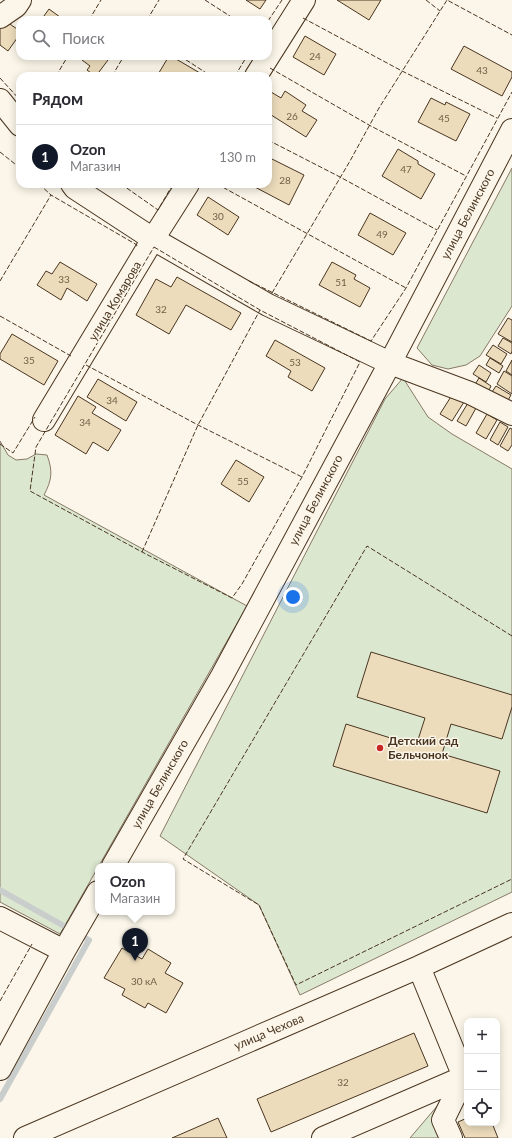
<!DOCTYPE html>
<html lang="ru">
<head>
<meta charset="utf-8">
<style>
	body { margin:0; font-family:Lato,sans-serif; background:#f2f2f3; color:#2b2b33 }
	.controls { position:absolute; right:12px; bottom:12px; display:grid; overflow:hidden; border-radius:8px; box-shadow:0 2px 10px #0003 }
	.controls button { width:36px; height:36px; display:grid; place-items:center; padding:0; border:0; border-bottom:1px solid #e1e1e2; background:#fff; color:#2b2b33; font:20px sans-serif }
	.you { position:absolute; left:293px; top:597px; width:14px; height:14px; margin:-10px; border:3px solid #fff; border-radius:50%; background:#1a73e8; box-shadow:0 0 0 6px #1a73e833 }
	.badge { display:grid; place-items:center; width:26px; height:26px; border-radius:50%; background:#111827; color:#fff; font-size:13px; font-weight:700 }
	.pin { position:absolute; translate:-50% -33px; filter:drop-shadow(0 1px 2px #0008) }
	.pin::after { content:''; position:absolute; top:21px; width:14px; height:12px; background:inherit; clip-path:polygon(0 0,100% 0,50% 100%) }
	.popup { position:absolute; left:95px; top:863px; width:80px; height:52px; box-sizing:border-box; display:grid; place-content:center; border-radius:8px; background:#fff; filter:drop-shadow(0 1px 3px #0005); font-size:13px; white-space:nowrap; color:#7c7c81 }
	.popup b { font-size:15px; color:#2b2b33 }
	.popup::after { content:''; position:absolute; left:50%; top:100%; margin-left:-8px; border:8px solid transparent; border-top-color:#fff }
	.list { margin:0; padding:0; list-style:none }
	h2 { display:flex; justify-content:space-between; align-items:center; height:52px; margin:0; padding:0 16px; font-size:17px }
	h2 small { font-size:13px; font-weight:400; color:#7c7c81 }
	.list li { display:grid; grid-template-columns:26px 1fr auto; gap:12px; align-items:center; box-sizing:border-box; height:64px; padding:0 16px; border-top:1px solid #e1e1e2 }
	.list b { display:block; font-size:15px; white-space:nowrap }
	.list p { margin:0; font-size:13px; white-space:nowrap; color:#7c7c81 }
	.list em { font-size:13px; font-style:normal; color:#7c7c81 }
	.icon { flex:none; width:22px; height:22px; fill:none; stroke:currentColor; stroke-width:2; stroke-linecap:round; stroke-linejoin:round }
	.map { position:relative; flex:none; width:512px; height:1138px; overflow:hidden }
	.search { position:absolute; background:#fff; box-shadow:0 2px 10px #0003; left:16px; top:16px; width:256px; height:44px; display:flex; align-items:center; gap:10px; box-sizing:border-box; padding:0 14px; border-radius:12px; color:#7c7c81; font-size:15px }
	.panel { position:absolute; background:#fff; box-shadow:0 2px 10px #0003; left:16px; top:72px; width:256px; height:116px; border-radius:12px }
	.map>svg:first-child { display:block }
</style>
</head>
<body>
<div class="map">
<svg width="512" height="1138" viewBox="0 0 512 1138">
	<rect width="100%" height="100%" fill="#fbf6e9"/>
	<path fill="#dce7d0" stroke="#887966" d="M 512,168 L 512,306 L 480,356 L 466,365 L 448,369 L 432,365 L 417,348 Z
		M 403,378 L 428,417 L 452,434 L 512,469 L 512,892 L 300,995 L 259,905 L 160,836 L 385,399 Z
		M 0,441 L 8,455 L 16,460 L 27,459 L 36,454 L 47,455 C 53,471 52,480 44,495 L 247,606 L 60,934 L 0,902 Z
		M 444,1098 L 442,1138 L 410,1138 Z"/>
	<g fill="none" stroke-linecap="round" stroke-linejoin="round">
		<path stroke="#c9cecd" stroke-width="6" d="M 0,890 L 89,940 L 0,1099"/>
	</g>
	<path fill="#ecdcbc" stroke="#4a3520" d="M 246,0 L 266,0 L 260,9 Z
		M 337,0 L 381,0 L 369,20 Z
		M 49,9 L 64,20 L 41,20 Z
		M 4,20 L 20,31 L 20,34 L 8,51 L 0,45 L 0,25 Z
		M 305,36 L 336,54 L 324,75 L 293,57 Z
		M 464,46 L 512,72 L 512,77 L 502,96 L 451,69 Z
		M 85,56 L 111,56 L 96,76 L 95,76 L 87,70 L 90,66 L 82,60 Z
		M 169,56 L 171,56 L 205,76 L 157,76 Z
		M 285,91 L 306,105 L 302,111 L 317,120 L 306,137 L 268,113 L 268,96 L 271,92 L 281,98 Z
		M 431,98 L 445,105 L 446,102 L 470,114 L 456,141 L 418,122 Z
		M 398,149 L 418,161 L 418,164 L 435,174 L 421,199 L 382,176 Z
		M 268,157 L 304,175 L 289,205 L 251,185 L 250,184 L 268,184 Z
		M 208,197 L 239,217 L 228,235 L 197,215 Z
		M 370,213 L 406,233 L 393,255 L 358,235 Z
		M 60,262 L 97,284 L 87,301 L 67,288 L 61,300 L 37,285 L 46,271 L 52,274 Z
		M 332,262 L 356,275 L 354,279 L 370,288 L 360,307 L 319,285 Z
		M 177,277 L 241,313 L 231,330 L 186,305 L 169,334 L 136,315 L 156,279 L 171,287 Z
		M 508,318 L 512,320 L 512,342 L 498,334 Z
		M 12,334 L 58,361 L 44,385 L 0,359 L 0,354 Z
		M 503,338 L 512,343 L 512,351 L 511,354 L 498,346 Z
		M 275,340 L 325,368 L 312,391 L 288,377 L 291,371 L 266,356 Z
		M 493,345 L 507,354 L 501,364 L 486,355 Z
		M 490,358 L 503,366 L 499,373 L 486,365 Z
		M 512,360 L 512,375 L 506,371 Z
		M 479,365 L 491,373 L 486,382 L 473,374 Z
		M 504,371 L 512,376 L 512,394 L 497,384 Z
		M 479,378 L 491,386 L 487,394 L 474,386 Z
		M 98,379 L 137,402 L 126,421 L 87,397 Z
		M 496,386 L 511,395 L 507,402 L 492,392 Z
		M 452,395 L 464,402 L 452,421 L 440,414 Z
		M 78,396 L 96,407 L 92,413 L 121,430 L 108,451 L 93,442 L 86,454 L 55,435 Z
		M 468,403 L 476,408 L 466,426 L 457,421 Z
		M 487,414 L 497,420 L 486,439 L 476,433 Z
		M 500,422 L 508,427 L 498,445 L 490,440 Z
		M 510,428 L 512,429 L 512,445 L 508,451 L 500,446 Z
		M 236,460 L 264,477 L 249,502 L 221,484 Z
		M 371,652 L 512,695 L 512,707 L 502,739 L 451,724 L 442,754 L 500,771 L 487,813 L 333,766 L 346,724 L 416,746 L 425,718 L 357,697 Z
		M 122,948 L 142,959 L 148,949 L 171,963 L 165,973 L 183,983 L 166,1013 L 148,1003 L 145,1008 L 122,995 L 125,989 L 104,978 Z
		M 414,1033 L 428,1066 L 271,1132 L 257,1099 Z
		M 218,1118 L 227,1138 L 172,1138 Z
		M 467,1118 L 467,1123 L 492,1123 L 498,1138 L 465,1138 L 458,1122 Z"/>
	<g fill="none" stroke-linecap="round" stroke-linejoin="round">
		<g stroke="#4a3520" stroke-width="24">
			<path id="minor" d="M 0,17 L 16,6 L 20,0
				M 256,76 L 304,0
				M 0,100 L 20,125
				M 72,184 L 75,188 L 153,239 L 268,305 L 390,363 L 470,393 L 512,414
				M 44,420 L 153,239 L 188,184
				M 113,866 L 222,676 L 390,363 L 512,130
				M 0,918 L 64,951
				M 419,967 L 464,1077 L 443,1120 L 451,1138
				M 0,1069 L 64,951 L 98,892
				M 25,1138 L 419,967 L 512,924
				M 323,1138 L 464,1077"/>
		</g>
		<use href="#minor" stroke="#fbf6e9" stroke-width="22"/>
		<path stroke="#4a3520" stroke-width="1" stroke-dasharray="5 2" stroke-linecap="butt" d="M 205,0 L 236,20
			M 426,0 L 440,11
			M 303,18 L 402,71 L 497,118
			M 89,20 L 101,0
			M 147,20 L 159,0
			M 268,21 L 282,0
			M 180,56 L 211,76
			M 270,68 L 369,125 L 466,176
			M 56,76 L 68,56
			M 112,76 L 124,56
			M 235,76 L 247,56
			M 0,78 L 20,100
			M 268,140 L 340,177 L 437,230
			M 0,152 L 20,168
			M 39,184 L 51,195 L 137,245 L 136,247
			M 121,184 L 158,210 L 173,184
			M 217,184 L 406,288
			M 154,247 L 260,310 L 360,362 L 302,477 L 242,584 L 232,598 L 142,552 L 30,491 L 36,447 Z
			M 0,281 L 51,195
			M 249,281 L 371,341 L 406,288 L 512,92
			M 272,293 L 350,161 L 379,108 L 447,0 L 512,35
			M 0,316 L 71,356
			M 86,365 L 198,425 L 302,477
			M 0,444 L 13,453 L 35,417
			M 142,552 L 198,425 L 260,310
			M 512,636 L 367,546 L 183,859 L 259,905 L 296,985 L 512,879
			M 0,1001 L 32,944"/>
	</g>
	<circle fill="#c62828" stroke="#fbf6e9" stroke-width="1.5" cx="380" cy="748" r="4"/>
	<g text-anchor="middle" stroke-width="3" stroke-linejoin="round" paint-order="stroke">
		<g font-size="10" fill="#725f47">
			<text x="315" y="60">24</text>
			<text x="482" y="74">43</text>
			<text x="292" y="120">26</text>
			<text x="444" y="122">45</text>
			<text x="406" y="173">47</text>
			<text x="285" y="184">28</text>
			<text x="218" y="220">30</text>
			<text x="382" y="238">49</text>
			<text x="64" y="283">33</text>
			<text x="341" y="286">51</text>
			<text x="161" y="313">32</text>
			<text x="29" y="364">35</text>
			<text x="295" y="366">53</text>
			<text x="112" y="404">34</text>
			<text x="85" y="426">34</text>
			<text x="243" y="485">55</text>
			<text x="144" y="985">30 кА</text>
			<text x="343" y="1086">32</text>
		</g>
		<g font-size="12" fill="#4a3520" stroke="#fbf6e9">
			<text transform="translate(468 214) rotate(-62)" y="4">улица Белинского</text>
			<text transform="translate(115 301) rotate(-59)" y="4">улица Комарова</text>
			<text transform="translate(316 500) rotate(-62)" y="4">улица Белинского</text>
			<text transform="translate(160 784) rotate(-60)" y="4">улица Белинского</text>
			<text transform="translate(269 1032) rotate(-23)" y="4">улица Чехова</text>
		</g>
		<g font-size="12" font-weight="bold" fill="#4a3520" stroke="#fbf6e9" text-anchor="start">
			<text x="388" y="745">Детский сад<tspan x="388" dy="14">Бельчонок</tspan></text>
		</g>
	</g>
</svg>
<div class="controls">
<button>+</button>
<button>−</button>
<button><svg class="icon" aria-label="locate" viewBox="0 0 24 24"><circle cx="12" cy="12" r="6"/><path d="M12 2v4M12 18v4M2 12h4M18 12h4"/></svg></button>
</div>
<div class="you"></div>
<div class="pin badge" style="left:135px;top:961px">1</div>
<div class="popup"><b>Ozon</b>Магазин</div>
<div class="search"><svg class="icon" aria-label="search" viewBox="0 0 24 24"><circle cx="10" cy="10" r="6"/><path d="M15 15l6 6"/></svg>Поиск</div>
<section class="panel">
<h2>Рядом<small></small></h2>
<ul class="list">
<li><span class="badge">1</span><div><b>Ozon</b><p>Магазин</p></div><em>130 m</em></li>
</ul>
</section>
</div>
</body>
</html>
